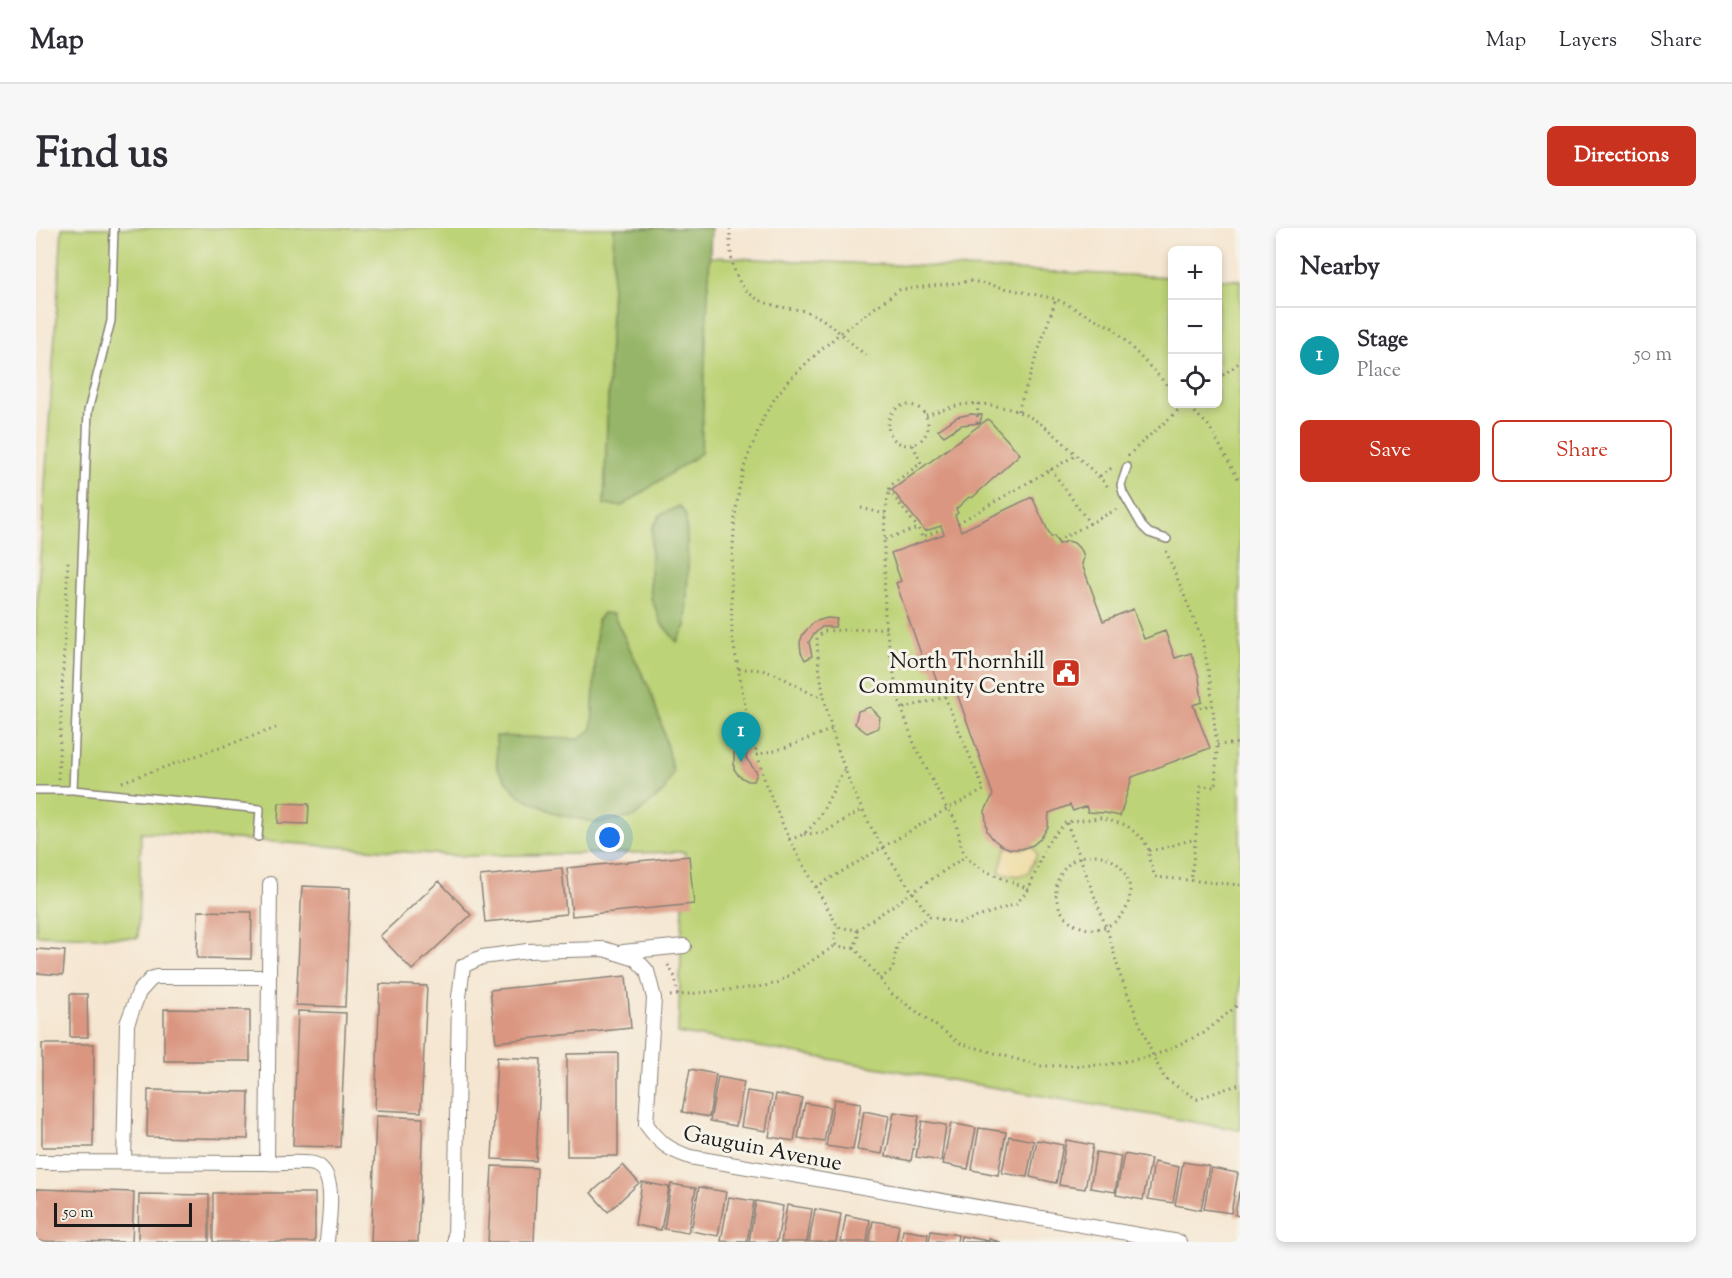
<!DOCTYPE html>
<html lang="en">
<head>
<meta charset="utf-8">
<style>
	body { margin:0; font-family:"Sorts Mill Goudy",serif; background:#f7f7f7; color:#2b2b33 }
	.controls { position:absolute; right:18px; top:18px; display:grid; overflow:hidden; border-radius:9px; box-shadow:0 3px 9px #0003 }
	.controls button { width:54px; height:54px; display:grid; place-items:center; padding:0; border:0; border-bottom:2px solid #e1e1e2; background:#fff; color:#2b2b33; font:30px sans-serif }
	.scale { position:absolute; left:18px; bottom:15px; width:138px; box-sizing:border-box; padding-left:6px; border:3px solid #1c1c1c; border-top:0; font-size:16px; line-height:21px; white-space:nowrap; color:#1c1c1c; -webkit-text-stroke:4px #f7f3e8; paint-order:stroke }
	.you { position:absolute; left:574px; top:610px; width:21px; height:21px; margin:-15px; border:4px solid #fff; border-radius:50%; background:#1a73e8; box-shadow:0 0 0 9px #1a73e833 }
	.badge { display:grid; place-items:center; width:39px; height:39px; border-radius:50%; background:#c8321e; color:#fff; font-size:20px; font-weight:700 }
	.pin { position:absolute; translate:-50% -50px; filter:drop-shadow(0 2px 3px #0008) }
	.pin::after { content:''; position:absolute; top:32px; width:21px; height:18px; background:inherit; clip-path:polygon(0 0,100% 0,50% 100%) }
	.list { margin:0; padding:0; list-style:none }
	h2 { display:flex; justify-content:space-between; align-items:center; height:78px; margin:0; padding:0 24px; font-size:26px }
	h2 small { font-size:20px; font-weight:400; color:#7c7c81 }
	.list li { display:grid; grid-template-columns:39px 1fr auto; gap:18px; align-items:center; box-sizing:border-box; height:96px; padding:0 24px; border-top:2px solid #e1e1e2 }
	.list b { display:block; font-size:22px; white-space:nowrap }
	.list p { margin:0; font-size:20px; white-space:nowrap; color:#7c7c81 }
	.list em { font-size:20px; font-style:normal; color:#7c7c81 }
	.actions { display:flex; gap:12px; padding:18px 24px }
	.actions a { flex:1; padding:14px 0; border:2px solid #c8321e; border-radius:9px; text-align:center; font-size:21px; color:#c8321e }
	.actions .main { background:#c8321e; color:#fff }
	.icon { flex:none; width:33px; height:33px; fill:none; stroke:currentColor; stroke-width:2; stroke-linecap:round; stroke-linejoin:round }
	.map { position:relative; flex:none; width:1204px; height:1014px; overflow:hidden; border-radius:9px }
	header { display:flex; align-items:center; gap:36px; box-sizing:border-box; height:84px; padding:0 30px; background:#fff; border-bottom:2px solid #e1e1e2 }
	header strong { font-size:28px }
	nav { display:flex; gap:33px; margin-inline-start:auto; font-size:21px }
	.intro { display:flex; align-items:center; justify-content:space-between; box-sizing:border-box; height:144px; padding:0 36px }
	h1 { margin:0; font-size:42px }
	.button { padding:15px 27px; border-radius:9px; background:#c8321e; color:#fff; font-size:21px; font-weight:700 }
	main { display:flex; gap:36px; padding:0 36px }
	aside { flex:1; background:#fff; border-radius:9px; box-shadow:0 3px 9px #0003 }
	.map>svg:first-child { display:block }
</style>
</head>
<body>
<header>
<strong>Map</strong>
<nav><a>Map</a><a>Layers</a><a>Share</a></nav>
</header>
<div class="intro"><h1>Find us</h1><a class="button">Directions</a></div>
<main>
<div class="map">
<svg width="1204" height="1014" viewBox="0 0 1204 1014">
	<rect width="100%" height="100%" fill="#f7f3e8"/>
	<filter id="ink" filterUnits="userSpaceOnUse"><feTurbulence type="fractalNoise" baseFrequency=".0167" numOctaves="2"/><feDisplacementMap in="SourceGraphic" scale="12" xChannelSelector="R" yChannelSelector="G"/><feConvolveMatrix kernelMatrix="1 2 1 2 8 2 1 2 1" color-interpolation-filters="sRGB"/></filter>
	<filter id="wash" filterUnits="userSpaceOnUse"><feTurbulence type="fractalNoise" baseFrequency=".008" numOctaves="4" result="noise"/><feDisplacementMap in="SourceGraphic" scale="24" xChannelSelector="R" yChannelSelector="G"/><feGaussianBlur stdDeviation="1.35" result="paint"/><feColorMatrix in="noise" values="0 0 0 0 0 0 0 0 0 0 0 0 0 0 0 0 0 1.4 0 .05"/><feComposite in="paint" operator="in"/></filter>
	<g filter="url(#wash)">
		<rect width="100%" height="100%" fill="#f5e6d1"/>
		<path fill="#bdd377" stroke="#6c784a" stroke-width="1.5" d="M 26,0 L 674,0 L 673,29 L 1136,49 L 1136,176 L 1182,176 L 1182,51 L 1204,52 L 1204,902 L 642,805 L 649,624 L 424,628 L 105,604 L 102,710 L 0,707 L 0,392 Z"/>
		<path fill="#96b568" stroke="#596842" stroke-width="1.5" d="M 578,0 L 675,0 L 665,225 L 586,278 L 568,277 Z
			M 644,278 L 650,288 L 652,340 L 650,398 L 641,414 L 626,396 L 615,370 L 614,348 L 616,300 L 625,286 Z
			M 567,385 L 577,386 L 614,462 L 625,495 L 637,544 L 628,563 L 598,589 L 562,595 L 520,586 L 482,567 L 461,540 L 460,508 L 543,511 L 556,501 L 561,393 Z"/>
		<path fill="#eeda9e" stroke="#857b5d" stroke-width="1.5" d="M 996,618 L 1001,626 L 992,645 L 981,648 L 963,644 L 970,620 L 985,621 Z"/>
		<g id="blocks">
			<path fill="#da9680" d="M 935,186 L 946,187 L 944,195 L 925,197 L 908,208 L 902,202 L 921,189 Z
				M 952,191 L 984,226 L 936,270 L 933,269 L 920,281 L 922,285 L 919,287 L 925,303 L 996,269 L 1015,309 L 1018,308 L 1023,316 L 1032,313 L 1038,315 L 1046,323 L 1048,329 L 1046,336 L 1067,393 L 1097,381 L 1108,411 L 1129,403 L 1139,430 L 1155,425 L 1163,449 L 1166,474 L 1157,477 L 1174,520 L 1096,549 L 1084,588 L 1069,585 L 1052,584 L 1050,578 L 1037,583 L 1034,577 L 1013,585 L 1012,599 L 1005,610 L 997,617 L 985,621 L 974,621 L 965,617 L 957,611 L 951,603 L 949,583 L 957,567 L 918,457 L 904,462 L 896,440 L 890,440 L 860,355 L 865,353 L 855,325 L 908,306 L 905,298 L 889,303 L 856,262 Z
				M 791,390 L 801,391 L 799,399 L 786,399 L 777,407 L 773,414 L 776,428 L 769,432 L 765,424 L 764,414 L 767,406 L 778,394 Z
				M 834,479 L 844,489 L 842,500 L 831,505 L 819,496 L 822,483 Z
				M 704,513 L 709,513 L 712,516 L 710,530 L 721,545 L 718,553 L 712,553 L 703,548 L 698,541 L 698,523 Z
				M 243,575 L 273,576 L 272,596 L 242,595 Z
				M 653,628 L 658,676 L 536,688 L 531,640 Z
				M 526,640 L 530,686 L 449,694 L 444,648 Z
				M 403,653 L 435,687 L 376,742 L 344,708 Z
				M 266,658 L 314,660 L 309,779 L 260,777 Z
				M 162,683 L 216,684 L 215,731 L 161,730 Z
				M 0,721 L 29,723 L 27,747 L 0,745 Z
				M 590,748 L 595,800 L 460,814 L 454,762 Z
				M 344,756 L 391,758 L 385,884 L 339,882 Z
				M 34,766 L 51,766 L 52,809 L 34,809 Z
				M 128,781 L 214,782 L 214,833 L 128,833 Z
				M 262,783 L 310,785 L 304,919 L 257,918 Z
				M 6,816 L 58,816 L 57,919 L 6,919 Z
				M 582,825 L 582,928 L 531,928 L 531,826 Z
				M 461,829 L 505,831 L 500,933 L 456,931 Z
				M 654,841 L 680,846 L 673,889 L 646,884 Z
				M 682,849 L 708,854 L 700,898 L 674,893 Z
				M 112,862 L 213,864 L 212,911 L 111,909 Z
				M 711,863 L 736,867 L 730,903 L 705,899 Z
				M 740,866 L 766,870 L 758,913 L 733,909 Z
				M 798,871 L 825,875 L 817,922 L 790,918 Z
				M 769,875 L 794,879 L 788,914 L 762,910 Z
				M 828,883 L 853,888 L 846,926 L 821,922 Z
				M 858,884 L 883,888 L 875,933 L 850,928 Z
				M 340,888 L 387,890 L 382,1014 L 335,1014 Z
				M 886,893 L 910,897 L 905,933 L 880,929 Z
				M 915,895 L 940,900 L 932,941 L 907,936 Z
				M 943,900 L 970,904 L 962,947 L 936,942 Z
				M 973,908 L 998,913 L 991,949 L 966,945 Z
				M 1001,912 L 1027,917 L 1020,955 L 994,949 Z
				M 1030,912 L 1057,917 L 1049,961 L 1023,957 Z
				M 1060,924 L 1085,928 L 1079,964 L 1054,960 Z
				M 1088,926 L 1115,931 L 1107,972 L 1080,967 Z
				M 1118,934 L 1143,939 L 1137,975 L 1112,971 Z
				M 1147,934 L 1173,938 L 1165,982 L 1139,977 Z
				M 587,937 L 603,955 L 572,984 L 555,965 Z
				M 456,938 L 501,940 L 498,1014 L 452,1014 Z
				M 1175,940 L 1202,945 L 1195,985 L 1168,981 Z
				M 606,954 L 633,959 L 625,1002 L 599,997 Z
				M 635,956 L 660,960 L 652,1005 L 628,1001 Z
				M 663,959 L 690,964 L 682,1008 L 655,1003 Z
				M 0,961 L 98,964 L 96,1014 L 0,1013 Z
				M 1203,964 L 1204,964 L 1204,988 L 1199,987 Z
				M 177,965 L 279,965 L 279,1014 L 177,1014 Z
				M 103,966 L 173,967 L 173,1014 L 102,1014 Z
				M 693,969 L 718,973 L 711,1014 L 685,1013 Z
				M 720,973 L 747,978 L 741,1014 L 713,1014 Z
				M 751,977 L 776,981 L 771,1014 L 745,1014 Z
				M 779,981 L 805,986 L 800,1014 L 773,1014 Z
				M 810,987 L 834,992 L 831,1014 L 805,1014 Z
				M 837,993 L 863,997 L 860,1014 L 833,1014 Z
				M 867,1002 L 892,1006 L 891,1014 L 865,1014 Z
				M 895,1003 L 922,1007 L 921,1014 L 893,1014 Z
				M 925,1008 L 953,1013 L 953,1011 L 965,1014 L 924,1014 Z"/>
		</g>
	</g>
	<g filter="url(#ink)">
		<use href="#blocks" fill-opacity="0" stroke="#888176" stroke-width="1.5"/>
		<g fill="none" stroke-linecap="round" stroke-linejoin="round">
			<g stroke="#888176" stroke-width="10">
				<path id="service" d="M 1091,239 L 1085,257 L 1087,265 L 1106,298 L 1113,305 L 1131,311
					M 0,562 L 37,562 L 224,581 L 222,609
					M 37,562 L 52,183 L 75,93 L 78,0"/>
			</g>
			<g stroke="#888176" stroke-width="16">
				<path id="minor" d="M 587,724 L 648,718
					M 0,934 L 231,935 L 234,656
					M 88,934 L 91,796 L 103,764 L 115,751 L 120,749 L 233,749
					M 231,935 C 244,936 267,933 278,936 C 303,944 292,994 291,1014
					M 419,1014 L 423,769 L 427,738 L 446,729 L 491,723 L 568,721 L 600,731 L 611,743 L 618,770 L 610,896 C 624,915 631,921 654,929 L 1143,1014"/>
			</g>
			<path stroke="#888176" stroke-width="3" stroke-dasharray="1.5 4.5" stroke-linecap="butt" d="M 694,0 C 693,37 699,69 741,78 C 752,81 766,81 777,86 C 792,92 816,117 831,128
				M 1182,151 L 1204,134
				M 1150,176 L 1173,198 L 1204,254
				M852 197a20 20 0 1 1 40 0a20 20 0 1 1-40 0Z
				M 982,183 L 1020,71
				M 890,187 C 906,182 927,174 944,176 C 988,179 1010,196 1039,226 C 1050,238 1062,246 1072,259
				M 941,195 L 942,175
				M 877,217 L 885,235 L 854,258 L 849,286 L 848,319 L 849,394 L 862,470 L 879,518 L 911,581 C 926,594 920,614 930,628 C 939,642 977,654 993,661
				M 1092,228 C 1110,209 1130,195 1148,176
				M 1015,241 L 1054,296
				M 1064,248 L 1077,239
				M 853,262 L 882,300
				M 825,280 L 849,286
				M 922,295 L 1040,227
				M 849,311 L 882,300 L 886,309 L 906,301
				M 1021,313 L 1083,280
				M 1130,323 L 1166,411 L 1174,451 L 1181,520 L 1179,559 L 1165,558 L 1155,653
				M 850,400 L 788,403 L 781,410 C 783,479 811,563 848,621 C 862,645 879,667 894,689
				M 703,441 C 713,441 724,441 733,444 C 753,450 767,465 787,469
				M 1158,481 L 1176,477
				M 1181,517 L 1204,515
				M 720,527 L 751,519 L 797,501
				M 22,551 L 32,333
				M 86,554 L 240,500
				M 1031,595 L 1072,704 L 1084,747 L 1117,828 L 1129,851 L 1161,871 L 1204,856
				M 768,606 L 787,605 L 827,581
				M 753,611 C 758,610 763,609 767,606 C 785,595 797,558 809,541
				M 1113,622 C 1129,622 1142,614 1157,612 L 1157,611
				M1020 664a37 37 0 1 1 74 0a37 37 0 1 1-74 0Z
				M 780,659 L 911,581 L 948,562 L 909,469 L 865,481
				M 802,699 L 798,707 L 800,717 L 809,720 L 818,719 L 822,710 L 821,702 L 802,699 L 753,611 L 730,557 L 713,498 L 696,408 L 695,348 L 699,288 L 703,261 L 709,236 L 728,188 L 739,170 L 752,153 L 777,129 L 803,106 L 863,62 L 936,53 L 1020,71 L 1077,100 L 1136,162
				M 821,702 L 930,628
				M 818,719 L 856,766 L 924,815 L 1004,838 L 1070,837 L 1117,828 L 1168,805 L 1204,775
				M 632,737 L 639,749 L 642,768
				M 844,751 L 857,741 C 861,706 865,706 894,689 L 924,695 L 980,676 L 993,661 L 1011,615 L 1030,594 L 1037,593 L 1064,590 L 1090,597 L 1107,611 L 1113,622 L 1113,631 L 1119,649 L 1204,657
				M 634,768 L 729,758 L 741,755 L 800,717"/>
			<use href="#service" stroke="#fff" stroke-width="7"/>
			<use href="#minor" stroke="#fff" stroke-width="14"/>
		</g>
	</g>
	<defs>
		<g id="civic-square" transform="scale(1.5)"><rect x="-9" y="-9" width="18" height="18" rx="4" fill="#c8321e" stroke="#f7f3e8"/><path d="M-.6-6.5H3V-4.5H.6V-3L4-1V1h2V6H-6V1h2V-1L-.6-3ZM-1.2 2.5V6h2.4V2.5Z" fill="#fff"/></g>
	</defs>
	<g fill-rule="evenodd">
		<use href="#civic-square" x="1030" y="445"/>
	</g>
	<g text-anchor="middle" stroke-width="6" stroke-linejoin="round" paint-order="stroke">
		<g font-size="22" fill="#1c1c1c" stroke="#f7f3e8" text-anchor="end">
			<text x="1009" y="440">North Thornhill<tspan x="1009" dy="25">Community Centre</tspan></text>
		</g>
		<g font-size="22" fill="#1c1c1c" stroke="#f7f3e8">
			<text transform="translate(727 919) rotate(11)" y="8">Gauguin Avenue</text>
		</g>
	</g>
</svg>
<div class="controls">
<button>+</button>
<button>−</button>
<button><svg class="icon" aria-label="locate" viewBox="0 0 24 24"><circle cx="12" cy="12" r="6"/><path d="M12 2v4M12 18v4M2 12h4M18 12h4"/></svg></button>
</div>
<div class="scale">50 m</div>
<div class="you"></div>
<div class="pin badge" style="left:705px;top:534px;background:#0f9aa8">1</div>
</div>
<aside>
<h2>Nearby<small></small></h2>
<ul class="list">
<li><span class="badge" style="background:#0f9aa8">1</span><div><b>Stage</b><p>Place</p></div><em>50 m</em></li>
</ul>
<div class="actions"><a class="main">Save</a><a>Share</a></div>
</aside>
</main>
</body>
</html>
